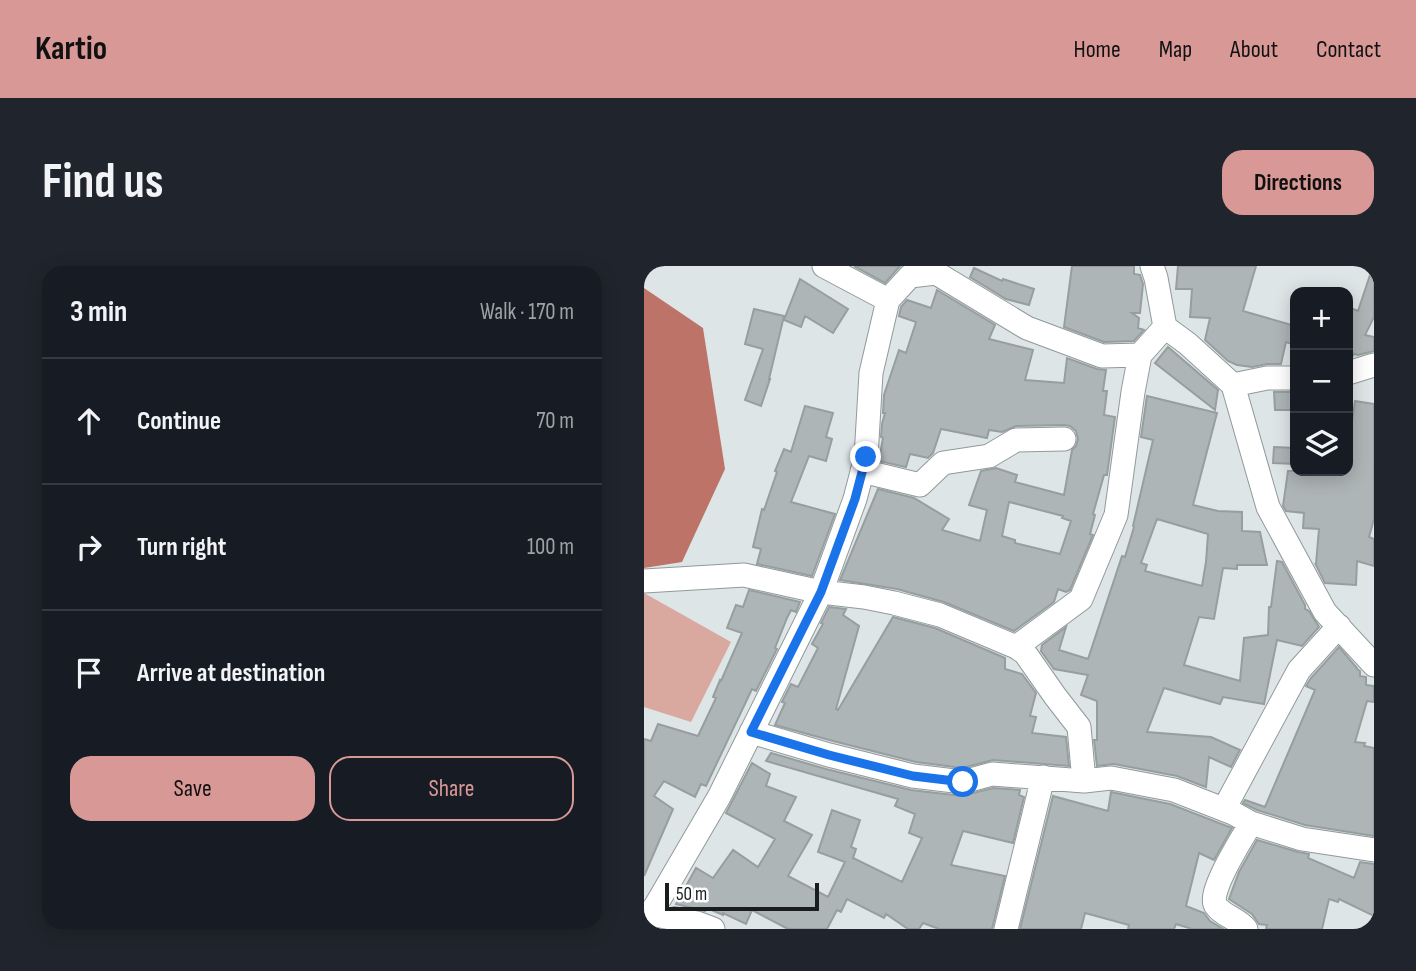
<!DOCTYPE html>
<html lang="en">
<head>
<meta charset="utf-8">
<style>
	body { margin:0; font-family:"Sofia Sans Condensed",sans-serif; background:#20242c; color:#f1f3f6 }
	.controls { position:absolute; right:21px; top:21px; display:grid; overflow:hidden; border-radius:14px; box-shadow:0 4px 18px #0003 }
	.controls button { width:63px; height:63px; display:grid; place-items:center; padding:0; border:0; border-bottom:2px solid #363941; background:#171b24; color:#f1f3f6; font:35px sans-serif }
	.scale { position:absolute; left:21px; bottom:18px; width:154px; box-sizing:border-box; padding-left:7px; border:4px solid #1a1d1d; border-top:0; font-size:19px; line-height:24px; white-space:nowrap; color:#1a1d1d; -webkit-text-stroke:5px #fff; paint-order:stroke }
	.stop { position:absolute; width:21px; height:21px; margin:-16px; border:5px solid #1a73e8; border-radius:50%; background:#fff }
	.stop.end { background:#1a73e8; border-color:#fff; box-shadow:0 2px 7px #0008 }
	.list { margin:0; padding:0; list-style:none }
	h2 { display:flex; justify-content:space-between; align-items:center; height:91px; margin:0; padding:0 28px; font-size:30px }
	h2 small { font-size:23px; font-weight:400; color:#9ea1a6 }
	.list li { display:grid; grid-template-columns:46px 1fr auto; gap:21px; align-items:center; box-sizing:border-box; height:126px; padding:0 28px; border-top:2px solid #363941 }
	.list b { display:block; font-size:26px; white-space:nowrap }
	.list em { font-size:23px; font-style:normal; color:#9ea1a6 }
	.actions { display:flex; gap:14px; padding:21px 28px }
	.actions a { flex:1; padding:16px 0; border:2px solid #d89996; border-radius:21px; text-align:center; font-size:24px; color:#d89996 }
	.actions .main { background:#d89996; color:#111 }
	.icon { flex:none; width:38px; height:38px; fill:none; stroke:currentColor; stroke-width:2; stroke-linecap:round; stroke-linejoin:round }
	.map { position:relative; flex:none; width:730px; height:663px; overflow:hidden; border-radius:21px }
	header { display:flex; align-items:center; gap:42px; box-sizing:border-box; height:98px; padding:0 35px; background:#d89996; color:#111 }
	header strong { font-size:33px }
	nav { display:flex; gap:38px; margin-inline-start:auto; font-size:24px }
	.intro { display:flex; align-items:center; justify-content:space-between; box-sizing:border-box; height:168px; padding:0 42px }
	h1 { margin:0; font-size:49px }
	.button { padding:18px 32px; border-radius:21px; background:#d89996; color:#111; font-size:24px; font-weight:700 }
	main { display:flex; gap:42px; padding:0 42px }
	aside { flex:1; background:#171b24; border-radius:21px; box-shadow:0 4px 18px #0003 }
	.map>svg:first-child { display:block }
</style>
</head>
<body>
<header>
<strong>Kartio</strong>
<nav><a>Home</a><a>Map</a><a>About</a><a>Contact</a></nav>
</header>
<div class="intro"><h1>Find us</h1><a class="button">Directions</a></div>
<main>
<aside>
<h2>3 min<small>Walk · 170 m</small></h2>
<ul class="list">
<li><svg class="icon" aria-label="ahead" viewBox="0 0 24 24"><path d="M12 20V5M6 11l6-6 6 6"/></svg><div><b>Continue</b></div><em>70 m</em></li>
<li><svg class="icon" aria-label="right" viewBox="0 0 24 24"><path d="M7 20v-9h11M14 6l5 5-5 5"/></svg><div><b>Turn right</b></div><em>100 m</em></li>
<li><svg class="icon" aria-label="arrive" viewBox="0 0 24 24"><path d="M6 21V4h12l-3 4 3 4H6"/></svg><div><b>Arrive at destination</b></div></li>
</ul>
<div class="actions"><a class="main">Save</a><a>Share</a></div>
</aside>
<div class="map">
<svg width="730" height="663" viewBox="0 0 730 663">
	<rect width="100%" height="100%" fill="#dde5e7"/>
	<path fill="#d9a89f" d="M 0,327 L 87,376 L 47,456 L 0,441 Z"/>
	<path fill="#bd7368" d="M 0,22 L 59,62 L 81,203 L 38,296 L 0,302 Z"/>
	<path fill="#aeb5b7" stroke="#969ea0" stroke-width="2" fill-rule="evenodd" d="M 210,0 L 256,0 L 241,17 Z
		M 428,0 L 490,0 L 490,8 L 496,9 L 499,18 L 496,47 L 488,47 L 495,52 L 494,62 L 500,64 L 490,75 L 460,76 L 420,61 Z
		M 534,0 L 612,0 L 599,45 L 651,60 L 651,79 L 642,76 L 637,98 L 623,98 L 608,101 L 593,99 L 584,95 L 561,74 L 566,52 L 546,51 L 548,23 L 532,23 Z
		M 330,2 L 358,15 L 359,13 L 390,23 L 385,39 L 362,33 L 326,11 Z
		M 727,6 L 730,7 L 730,51 L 721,69 L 730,71 L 730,85 L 714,89 L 710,88 L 708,91 L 708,82 L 704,91 L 704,41 L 714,45 Z
		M 156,13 L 204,43 L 189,67 L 161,50 L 157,61 L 140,54 Z
		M 293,24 L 351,59 L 345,73 L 389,84 L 381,114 L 420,117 L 423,92 L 453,103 L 462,104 L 459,125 L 463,125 L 460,149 L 471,151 L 463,209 L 460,209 L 449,248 L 451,249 L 446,268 L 449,269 L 426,324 L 422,326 L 414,323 L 410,336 L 370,365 L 300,336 L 253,323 L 196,314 L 234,223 L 270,232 L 305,253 L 298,264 L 336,275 L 343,244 L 325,239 L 337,205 L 352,202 L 373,209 L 371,216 L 420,229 L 428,184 L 432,180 L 434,173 L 432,165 L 426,160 L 420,159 L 372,160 L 358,166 L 345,164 L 343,172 L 297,163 L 289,187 L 284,192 L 266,188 L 262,201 L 235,195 L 239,172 L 237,171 L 238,158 L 241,147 L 239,147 L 240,129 L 255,84 L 262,87 L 272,56 L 255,50 L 257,41 L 263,34 L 287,42 ZM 365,236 L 419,250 L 418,252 L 427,255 L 416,288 L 371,277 L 371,274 L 358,270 Z
		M 110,43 L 140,50 L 125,113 L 126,113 L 117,140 L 101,134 L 119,83 L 101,78 Z
		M 524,81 L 574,124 L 571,144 L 511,97 Z
		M 630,126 L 650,126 L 650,144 L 631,144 Z
		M 503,130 L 573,147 L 549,239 L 574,245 L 598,246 L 598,265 L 616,266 L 623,299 L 593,299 L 593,303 L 579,302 L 570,353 L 555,351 L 540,399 L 596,415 L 600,372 L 624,369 L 625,341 L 627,341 L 633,295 L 638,296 L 661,339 L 661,343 L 665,345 L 675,361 L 658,380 L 633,374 L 620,438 L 579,431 L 576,438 L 520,422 L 503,466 L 567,471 L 596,484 L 587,501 L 565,491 L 562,521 L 533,510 L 470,498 L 453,500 L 450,474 L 453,474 L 453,435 L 437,429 L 444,409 L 410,403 L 397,385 L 398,379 L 422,361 L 415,384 L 444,393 L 478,290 L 481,291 L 490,261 L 489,260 L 509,174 L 497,171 ZM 513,253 L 564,268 L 562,296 L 558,320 L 501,305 L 503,299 L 497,297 Z
		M 711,135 L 730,138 L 730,253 L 725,271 L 730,273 L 730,300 L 713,295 L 712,319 L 681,317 L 671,297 L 672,298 L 675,263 L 659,262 L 660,247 L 642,245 L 639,240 L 644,205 L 704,205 L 704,183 Z
		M 161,140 L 189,147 L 182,171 L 188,173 L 182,195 L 165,190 L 147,236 L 191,248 L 168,310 L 113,298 L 117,283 L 109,281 L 118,243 L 120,244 L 133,206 L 131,205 L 140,183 L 147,186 Z
		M 630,181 L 651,182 L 651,198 L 629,197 Z
		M 105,324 L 156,336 L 152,346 L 147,344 L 143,352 L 131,382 L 133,383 L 112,425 L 108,423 L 62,520 L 57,518 L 51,531 L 20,515 L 10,530 L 29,543 L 0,610 L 0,473 L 7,475 L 14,458 L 54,470 L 72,432 L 69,431 L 76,414 L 77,415 L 98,367 L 83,362 L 92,339 L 99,341 Z
		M 185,341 L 202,343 L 199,349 L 215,360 L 192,443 L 194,444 L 249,351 L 291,362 L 361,392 L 361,403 L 378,408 L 392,427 L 386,450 L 392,451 L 388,467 L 422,471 L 425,500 L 349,494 L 318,502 L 272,496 L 189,475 L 131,459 L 141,437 L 138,436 L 147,418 L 154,421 L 174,382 L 168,378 L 179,358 L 177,357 Z
		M 695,381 L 713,402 L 713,403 L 716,405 L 716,410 L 722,411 L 722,419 L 730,420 L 730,436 L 723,435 L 711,476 L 721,477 L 720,480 L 730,482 L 730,570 L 661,559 L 613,544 L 599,537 L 601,534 L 621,541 L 671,424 L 662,420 L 667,412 Z
		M 127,487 L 182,503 L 267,524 L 318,530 L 349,522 L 376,524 L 375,529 L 380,531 L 369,577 L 319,565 L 307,599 L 361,610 L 348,663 L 295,663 L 279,657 L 275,663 L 264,663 L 242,648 L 240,652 L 203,633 L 197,646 L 193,644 L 183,663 L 144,663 L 108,644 L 102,658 L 79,647 L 79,649 L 63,642 L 61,645 L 32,638 L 52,602 L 69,612 L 89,584 L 114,601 L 131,573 L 82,547 L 108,497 L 126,508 L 122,520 L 152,531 L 140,555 L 168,569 L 144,610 L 184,631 L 201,596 L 174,586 L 188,544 L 216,554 L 207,581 L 212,583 L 209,592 L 258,616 L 278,572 L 265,567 L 271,548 L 251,540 L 254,533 L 122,495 Z
		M 467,526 L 526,538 L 588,562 L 570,594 L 555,587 L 542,640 L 560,647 L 566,655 L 579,663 L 548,663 L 532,658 L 530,663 L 484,663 L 485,659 L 441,647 L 437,663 L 376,663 L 409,530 L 464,545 Z
		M 613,574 L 654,586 L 665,588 L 664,592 L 710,612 L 716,596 L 730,598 L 730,650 L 695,633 L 694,636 L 685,633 L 678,663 L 622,663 L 623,659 L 615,658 L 608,648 L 585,633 L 595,606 Z"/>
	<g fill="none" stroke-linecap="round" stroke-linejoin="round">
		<g stroke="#91999a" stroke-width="25">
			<path id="street" d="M 180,0 L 244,34 L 266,10 L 292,7 L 383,62 L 458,90 L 496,89 L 521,61
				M 508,0 L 512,12 L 521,61 L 544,78 L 589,119 L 624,241 L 681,346 L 730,399
				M 704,107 L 730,99
				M 589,119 L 623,112 L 651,112
				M 218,205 L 276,219 L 299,197 L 345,190 L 372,174 L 420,173
				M 0,315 L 100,309 L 177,326 L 220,331 L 250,337 L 296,349 L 372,381 L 381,387 L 411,430 L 435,461 L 440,515
				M 372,381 L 437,333 L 472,249 L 489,126 L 496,89
				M 107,466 L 185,489 L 269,510 L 319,516 L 348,508 L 440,515 L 467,512 L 530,524 L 589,547 L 607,557 L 658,573 L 730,584
				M 580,543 L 655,404 L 695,360
				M 6,648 L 53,657 L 69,663
				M 0,656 L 12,639 L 75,531 L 177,326 L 211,233 L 222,191 L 227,107 L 244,34
				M 362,663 L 399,511
				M 602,663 C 594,652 580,651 572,640 C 562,628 599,571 607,557"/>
		</g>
		<use href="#street" stroke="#fff" stroke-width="23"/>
	</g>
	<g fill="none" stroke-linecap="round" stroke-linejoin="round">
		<path stroke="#1a73e8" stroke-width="9" d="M 222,191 L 211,233 L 177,326 L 107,466 L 185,489 L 269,510 L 319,516"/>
	</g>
</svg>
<div class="controls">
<button>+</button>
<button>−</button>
<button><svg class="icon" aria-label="layers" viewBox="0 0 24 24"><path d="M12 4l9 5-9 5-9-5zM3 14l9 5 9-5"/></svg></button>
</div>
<div class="scale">50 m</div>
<div class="stop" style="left:319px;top:516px"></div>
<div class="stop end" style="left:222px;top:191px"></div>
</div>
</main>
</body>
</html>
